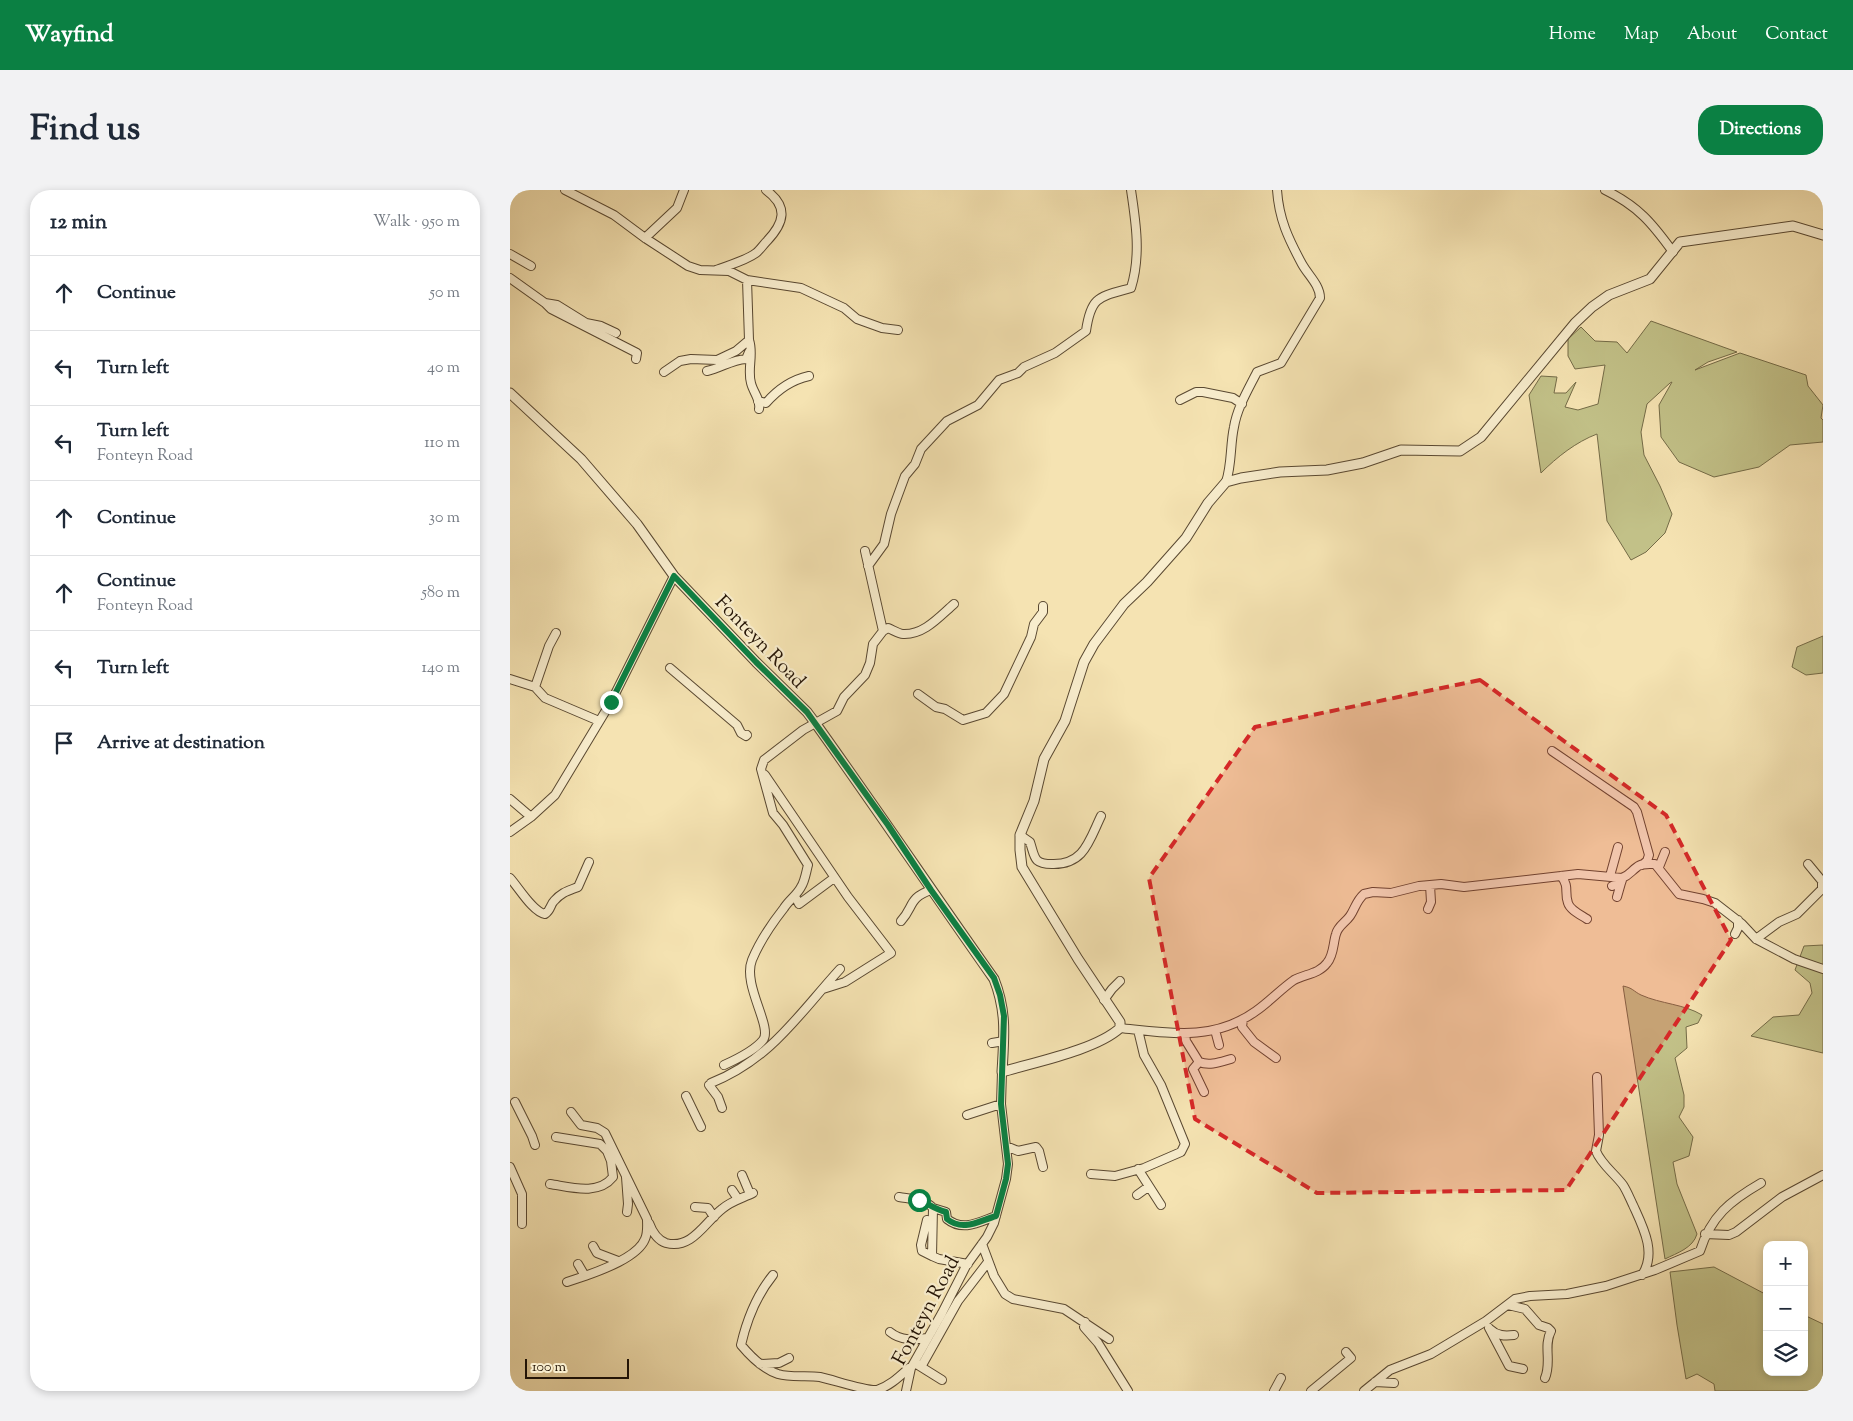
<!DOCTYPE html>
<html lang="en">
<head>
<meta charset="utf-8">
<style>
	body { margin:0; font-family:"Sorts Mill Goudy",serif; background:#f2f2f3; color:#1f2937 }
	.controls { position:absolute; right:15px; bottom:15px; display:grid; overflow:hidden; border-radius:10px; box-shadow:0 2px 8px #0003 }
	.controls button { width:45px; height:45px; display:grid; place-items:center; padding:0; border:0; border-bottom:1px solid #e0e1e3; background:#fff; color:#1f2937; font:25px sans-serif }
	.scale { position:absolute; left:15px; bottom:12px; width:104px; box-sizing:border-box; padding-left:5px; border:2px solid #251506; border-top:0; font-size:14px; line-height:18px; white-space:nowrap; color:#251506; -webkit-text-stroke:4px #f8edcd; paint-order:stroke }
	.stop { position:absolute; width:15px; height:15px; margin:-11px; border:4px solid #0b8043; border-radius:50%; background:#fff }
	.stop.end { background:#0b8043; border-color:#fff; box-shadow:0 1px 5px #0008 }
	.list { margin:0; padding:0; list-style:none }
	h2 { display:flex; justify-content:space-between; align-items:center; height:65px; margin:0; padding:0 20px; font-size:21px }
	h2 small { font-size:16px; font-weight:400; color:#747a83 }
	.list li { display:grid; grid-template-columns:32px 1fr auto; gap:15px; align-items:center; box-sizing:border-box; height:75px; padding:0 20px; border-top:1px solid #e0e1e3 }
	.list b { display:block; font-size:19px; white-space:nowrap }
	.list p { margin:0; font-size:16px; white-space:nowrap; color:#747a83 }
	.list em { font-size:16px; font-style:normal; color:#747a83 }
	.icon { flex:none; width:28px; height:28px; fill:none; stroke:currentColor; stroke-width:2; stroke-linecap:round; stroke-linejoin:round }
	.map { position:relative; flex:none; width:1313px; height:1201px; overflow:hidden; border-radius:20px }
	header { display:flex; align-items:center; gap:30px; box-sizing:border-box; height:70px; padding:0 25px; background:#0b8043; color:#fff }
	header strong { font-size:24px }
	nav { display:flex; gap:28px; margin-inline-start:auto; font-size:18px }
	.intro { display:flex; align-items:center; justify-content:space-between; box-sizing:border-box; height:120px; padding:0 30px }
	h1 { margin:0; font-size:35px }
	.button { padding:12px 22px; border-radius:20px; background:#0b8043; color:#fff; font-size:18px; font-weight:700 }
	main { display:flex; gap:30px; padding:0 30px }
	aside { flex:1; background:#fff; border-radius:20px; box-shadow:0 2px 8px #0003 }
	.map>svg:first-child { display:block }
</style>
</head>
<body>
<header>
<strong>Wayfind</strong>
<nav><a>Home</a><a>Map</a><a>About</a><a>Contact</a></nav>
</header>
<div class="intro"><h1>Find us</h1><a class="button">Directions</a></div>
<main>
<aside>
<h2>12 min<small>Walk · 950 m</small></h2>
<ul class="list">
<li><svg class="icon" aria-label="ahead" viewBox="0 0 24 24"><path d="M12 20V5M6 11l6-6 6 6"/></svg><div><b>Continue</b></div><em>50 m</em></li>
<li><svg class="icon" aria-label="left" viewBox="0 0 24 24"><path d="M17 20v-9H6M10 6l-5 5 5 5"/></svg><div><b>Turn left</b></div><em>40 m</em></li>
<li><svg class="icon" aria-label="left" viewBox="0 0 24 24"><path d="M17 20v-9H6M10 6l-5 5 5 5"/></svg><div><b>Turn left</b><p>Fonteyn Road</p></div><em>110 m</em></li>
<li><svg class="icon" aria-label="ahead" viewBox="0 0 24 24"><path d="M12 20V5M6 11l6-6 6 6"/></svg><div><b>Continue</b></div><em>30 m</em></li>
<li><svg class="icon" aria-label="ahead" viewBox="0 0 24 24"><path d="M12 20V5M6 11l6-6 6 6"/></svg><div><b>Continue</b><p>Fonteyn Road</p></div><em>580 m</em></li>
<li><svg class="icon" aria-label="left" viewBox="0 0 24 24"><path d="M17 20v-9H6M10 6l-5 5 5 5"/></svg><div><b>Turn left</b></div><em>140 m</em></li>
<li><svg class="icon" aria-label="arrive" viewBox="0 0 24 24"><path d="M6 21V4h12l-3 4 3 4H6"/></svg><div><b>Arrive at destination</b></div></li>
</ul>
</aside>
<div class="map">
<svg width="1313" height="1201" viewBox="0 0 1313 1201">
	<rect width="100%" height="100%" fill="#f5e3b2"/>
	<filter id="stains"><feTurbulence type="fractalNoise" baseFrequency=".004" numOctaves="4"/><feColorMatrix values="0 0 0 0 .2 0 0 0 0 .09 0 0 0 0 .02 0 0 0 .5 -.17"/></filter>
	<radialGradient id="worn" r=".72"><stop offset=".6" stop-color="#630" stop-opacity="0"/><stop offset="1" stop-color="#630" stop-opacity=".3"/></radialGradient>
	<path fill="#c2c188" stroke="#746b47" d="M 1141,131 L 1227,162 L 1198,172 L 1185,180 L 1230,163 L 1296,185 L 1298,196 L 1313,215 L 1311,228 L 1313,230 L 1313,252 L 1280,255 L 1249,277 L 1204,287 L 1169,272 L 1151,247 L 1149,215 L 1162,192 L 1160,193 L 1137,214 L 1131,242 L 1134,265 L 1150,296 L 1162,324 L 1155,343 L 1136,362 L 1121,370 L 1097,331 L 1087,244 C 1066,252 1047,267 1031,283 L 1019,205 L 1031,186 L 1047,187 L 1044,203 L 1056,203 L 1066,192 L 1055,217 L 1068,220 L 1088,214 L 1095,175 L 1065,179 L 1058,166 L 1058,149 L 1071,137 L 1085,151 L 1107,152 L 1117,163 Z
		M 1313,446 L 1313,483 L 1296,485 L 1282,477 L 1287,457 Z
		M 1313,755 L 1313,863 L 1241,846 L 1263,827 L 1289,825 L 1302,803 L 1300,793 L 1285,780 L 1294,756 Z
		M 1113,796 C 1123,798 1123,801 1131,805 C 1151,814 1174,814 1192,825 L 1188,833 L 1176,837 L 1177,858 L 1165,868 L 1174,905 L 1174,917 L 1169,927 L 1183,947 L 1179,966 L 1163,972 L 1167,994 L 1187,1044 C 1183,1058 1167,1063 1155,1069 Z
		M 1204,1077 L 1257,1105 L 1257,1182 L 1294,1182 L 1294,1125 L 1313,1134 L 1313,1201 L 1205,1201 L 1204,1194 L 1187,1184 L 1176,1189 L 1167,1135 L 1160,1082 Z"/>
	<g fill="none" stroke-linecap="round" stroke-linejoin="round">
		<g stroke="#594831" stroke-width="10">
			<path id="minor" d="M 55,0 L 104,25 L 135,48 L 178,76 L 190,80 L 219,81 L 237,90 L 239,150 C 244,164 237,179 241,193 C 243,202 251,210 249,219
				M 1095,0 C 1128,16 1142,33 1163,62
				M 135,48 L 167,18 L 174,0
				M 0,64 L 21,76
				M 206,80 C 219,75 235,71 246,63 C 250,60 253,55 257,51 C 274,33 279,17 256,0
				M 0,88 L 35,113 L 47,115 L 76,133 L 91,136 L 106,143
				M 237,90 L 291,98 L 334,118 L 347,129 L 372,138 L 388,140
				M 35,113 L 41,119 L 127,163 L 126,169
				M 197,181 C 211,178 221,170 236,169 L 239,162
				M 154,182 L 170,171 L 181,169 L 207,170 L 226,161 L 239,150
				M 670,210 L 686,202 L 693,202 L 723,208 L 732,214
				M 248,211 L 256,213 C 268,199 281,190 299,186
				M 716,292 C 722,274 720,255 724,237 C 727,218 738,200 747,182 L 771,173 L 810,108 C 810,95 798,85 792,74 C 778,48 769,29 767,0
				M 355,361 L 373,441
				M 358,376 L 374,354 L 381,324 L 395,286 L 405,274 L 411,259 L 437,231 L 468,215 L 489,190 L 508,183 L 514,177 L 545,163 L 576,141 C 581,106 589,107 621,98 C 631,66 626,33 621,0
				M 46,443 L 39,456 L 25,497 L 35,508 L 89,531
				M 160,478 L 227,535 L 231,543 L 236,546 L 237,545
				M 0,489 L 25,497
				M 408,504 L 426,517 L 435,519 L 453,530 L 476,523 L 494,504 L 521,447 L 524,434 L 533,422 L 533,416
				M 1042,561 L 1124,617 L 1127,622 L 1139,665 L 1137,671 L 1132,675
				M 255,585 L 338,707 L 381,763 L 335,792 L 313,799
				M 0,609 L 21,627
				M 0,642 L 21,627 L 45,605 L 101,512 L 164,386
				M 510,645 L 520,652 C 525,667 523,674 542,674 C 574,675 579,651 591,626
				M 1298,674 L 1312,691 L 1312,698
				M 1149,677 L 1155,662
				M 1051,686 C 1060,697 1054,702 1058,713 C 1060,720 1071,725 1077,729
				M 1100,686 L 1108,657
				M 0,688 C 9,698 23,722 35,724 C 41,720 40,715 44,711 C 52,702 58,701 68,697 L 79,672
				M 1102,696 L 1111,693 L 1112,690
				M 285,706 L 289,714 L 324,688
				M 1107,707 L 1111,693
				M 918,719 L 921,712 L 920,695
				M 391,731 C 404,717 398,708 421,700
				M 1225,744 L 1228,738 L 1228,730
				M 1246,749 L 1269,732 L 1287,724 L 1313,698
				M 594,810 L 602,799 L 610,791
				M 733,829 L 732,837 L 744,852 L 766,868
				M 610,838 C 658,843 703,852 746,821 C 759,812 771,799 784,790 C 795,784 809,784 817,773 C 824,765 823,753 826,744 C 828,736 835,733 840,726 C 845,719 846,711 854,704 L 863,702 L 881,703 L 909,696 L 931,694 L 954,697 L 1068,684 L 1112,688 C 1120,685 1121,681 1127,677 C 1131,673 1139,674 1145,674 L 1169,704 L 1193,709 L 1205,713 L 1232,734 L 1246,749 L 1284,769 L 1313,779
				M 705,840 L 709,855
				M 675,844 L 676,851 L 689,872 C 700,876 710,872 721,869
				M 482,853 L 494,851
				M 689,872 L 683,879 L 694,902
				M 214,875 C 225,870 245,860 253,850 C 263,837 232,795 242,770 C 249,753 263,732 274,718 C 279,710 287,705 291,697 C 295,691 296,682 298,675 L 273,635 L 263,623 L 251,579 L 254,570 L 293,540 L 327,521 L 334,507 L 355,485 L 360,473 L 363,454 L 373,441 L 378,438 C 383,440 389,444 393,444 C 414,445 429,427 444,414
				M 1087,887 L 1089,945 L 1086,961 C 1091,974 1104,983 1113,995 C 1117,1001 1120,1009 1123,1015 C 1133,1037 1147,1063 1132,1085
				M 201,893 C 261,869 288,825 330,779
				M 199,895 L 208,907 L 212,918
				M 176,906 L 191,937
				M 5,912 L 22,946 L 25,955
				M 61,922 L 71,935 L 87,938 L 95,943 L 137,1029 C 137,1036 138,1043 135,1049 C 128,1067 92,1080 75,1086 L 68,1074
				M 457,925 L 491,914
				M 496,956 L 508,961 L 526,957 L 529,961 L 533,977
				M 0,977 L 12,1004 L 12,1034
				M 628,979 L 651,1015
				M 581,984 L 605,986 L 634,978 L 671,962 L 675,954 L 651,895 L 634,865 L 628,840
				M 232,985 L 240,1004
				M 116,987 L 118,1014 L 117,1022
				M 40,994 C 60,997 88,1006 103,987 L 101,971 L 97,961 L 90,954 L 46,947
				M 222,1000 L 228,1009
				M 627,1005 L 638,997
				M 389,1007 C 401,1009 415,1009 423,1018 L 422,1066 L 429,1069 L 458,1074
				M 185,1017 L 198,1018 L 204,1027
				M 423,1018 L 436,1022 L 437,1029 C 453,1042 469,1032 486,1026
				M 417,1030 L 411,1055 L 412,1061 L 422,1066
				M 139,1033 C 142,1041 147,1050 156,1053 C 182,1060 195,1032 212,1019 C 221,1011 233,1008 243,1003
				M 1195,1044 L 1219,1045 L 1226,1042 L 1272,1007 L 1313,985
				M 472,1054 L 484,1086 L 495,1104 L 503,1109 L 554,1119 L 599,1149
				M 83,1056 L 87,1063 L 108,1071
				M 263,1085 C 246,1106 237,1129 231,1155 C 241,1167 253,1179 268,1184 C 281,1188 297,1185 310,1187 C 324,1190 355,1201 367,1200 C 380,1196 390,1186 399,1178
				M 57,1092 L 75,1086
				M 998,1115 L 1015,1119 L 1029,1135 L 1038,1138 L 1041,1141 C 1033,1156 1042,1172 1035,1188
				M 575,1132 L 574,1137 L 588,1153 L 618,1201
				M 979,1138 L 999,1176 L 1013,1179
				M 980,1139 C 987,1146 995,1146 1004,1145
				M 380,1142 C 391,1151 404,1150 417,1148
				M 250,1174 L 269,1173 L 279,1168
				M 408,1175 L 432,1190
				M 411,1177 L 448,1111 L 478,1072
				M 865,1192 L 884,1193
				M 396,1201 L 401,1178 L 432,1123 L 456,1076 L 477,1047 L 484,1033 L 496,989 L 498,974 L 491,914 L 492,882
				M 764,1201 L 771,1188
				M 801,1201 L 841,1168 L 836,1162
				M 854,1201 L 880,1180 L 921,1164 L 976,1131 L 1005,1109 L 1020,1106 L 1057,1104 L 1096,1096 L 1145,1080 L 1190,1061 C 1201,1026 1220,1011 1251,993"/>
		</g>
		<g stroke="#594831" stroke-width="11">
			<path id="tertiary" d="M 0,203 L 71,269 L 127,334 L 164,386 L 246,472 L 297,522 L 306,534 C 366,618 424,704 484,789 C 497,822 494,847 492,882 C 525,872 586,860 610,838 L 610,832 L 568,769 L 512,677 L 510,660 L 510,645 L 524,611 L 534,569 L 555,531 L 574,472 L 584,454 L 614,414 L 637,392 L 676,348 L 698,313 L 716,292 L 731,288 L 770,282 L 817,280 L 853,273 L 891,260 L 950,261 L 971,247 L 1065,133 L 1082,117 L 1099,105 L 1140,89 L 1170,52 L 1283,36 L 1313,45"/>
		</g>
		<use href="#minor" stroke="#f8edcd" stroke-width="8"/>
		<use href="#tertiary" stroke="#f8edcd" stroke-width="9"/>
	</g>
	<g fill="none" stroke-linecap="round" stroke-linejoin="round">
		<path stroke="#0b8043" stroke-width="6" d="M 101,512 L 164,386 L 246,472 L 297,522 L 378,635 L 421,700 L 484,788 L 490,805 L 494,826 L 491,914 L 498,974 L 496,989 L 486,1026 C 469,1031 453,1042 437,1029 L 436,1022 C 424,1019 419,1014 409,1010"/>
	</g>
	<path fill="#d62828" fill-opacity="0.2" stroke="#d62828" stroke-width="4" stroke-dasharray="10 6" stroke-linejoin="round" d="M 970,490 L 1156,625 L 1221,750 L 1056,1000 L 807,1003 L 685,929 L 639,688 L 745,537 Z"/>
	<g text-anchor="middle" stroke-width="4.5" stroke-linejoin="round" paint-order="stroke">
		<g font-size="20" fill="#251506" stroke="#f8edcd">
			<text transform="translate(251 451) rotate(46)" y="7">Fonteyn Road</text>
			<text transform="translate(415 1120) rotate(-62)" y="7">Fonteyn Road</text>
		</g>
	</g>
	<rect width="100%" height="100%" filter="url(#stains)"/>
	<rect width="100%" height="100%" fill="url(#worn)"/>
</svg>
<div class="controls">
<button>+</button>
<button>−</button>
<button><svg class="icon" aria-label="layers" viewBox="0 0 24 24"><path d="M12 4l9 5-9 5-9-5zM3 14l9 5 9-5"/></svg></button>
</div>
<div class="scale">100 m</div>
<div class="stop" style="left:409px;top:1010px"></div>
<div class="stop end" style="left:101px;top:512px"></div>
</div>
</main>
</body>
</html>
